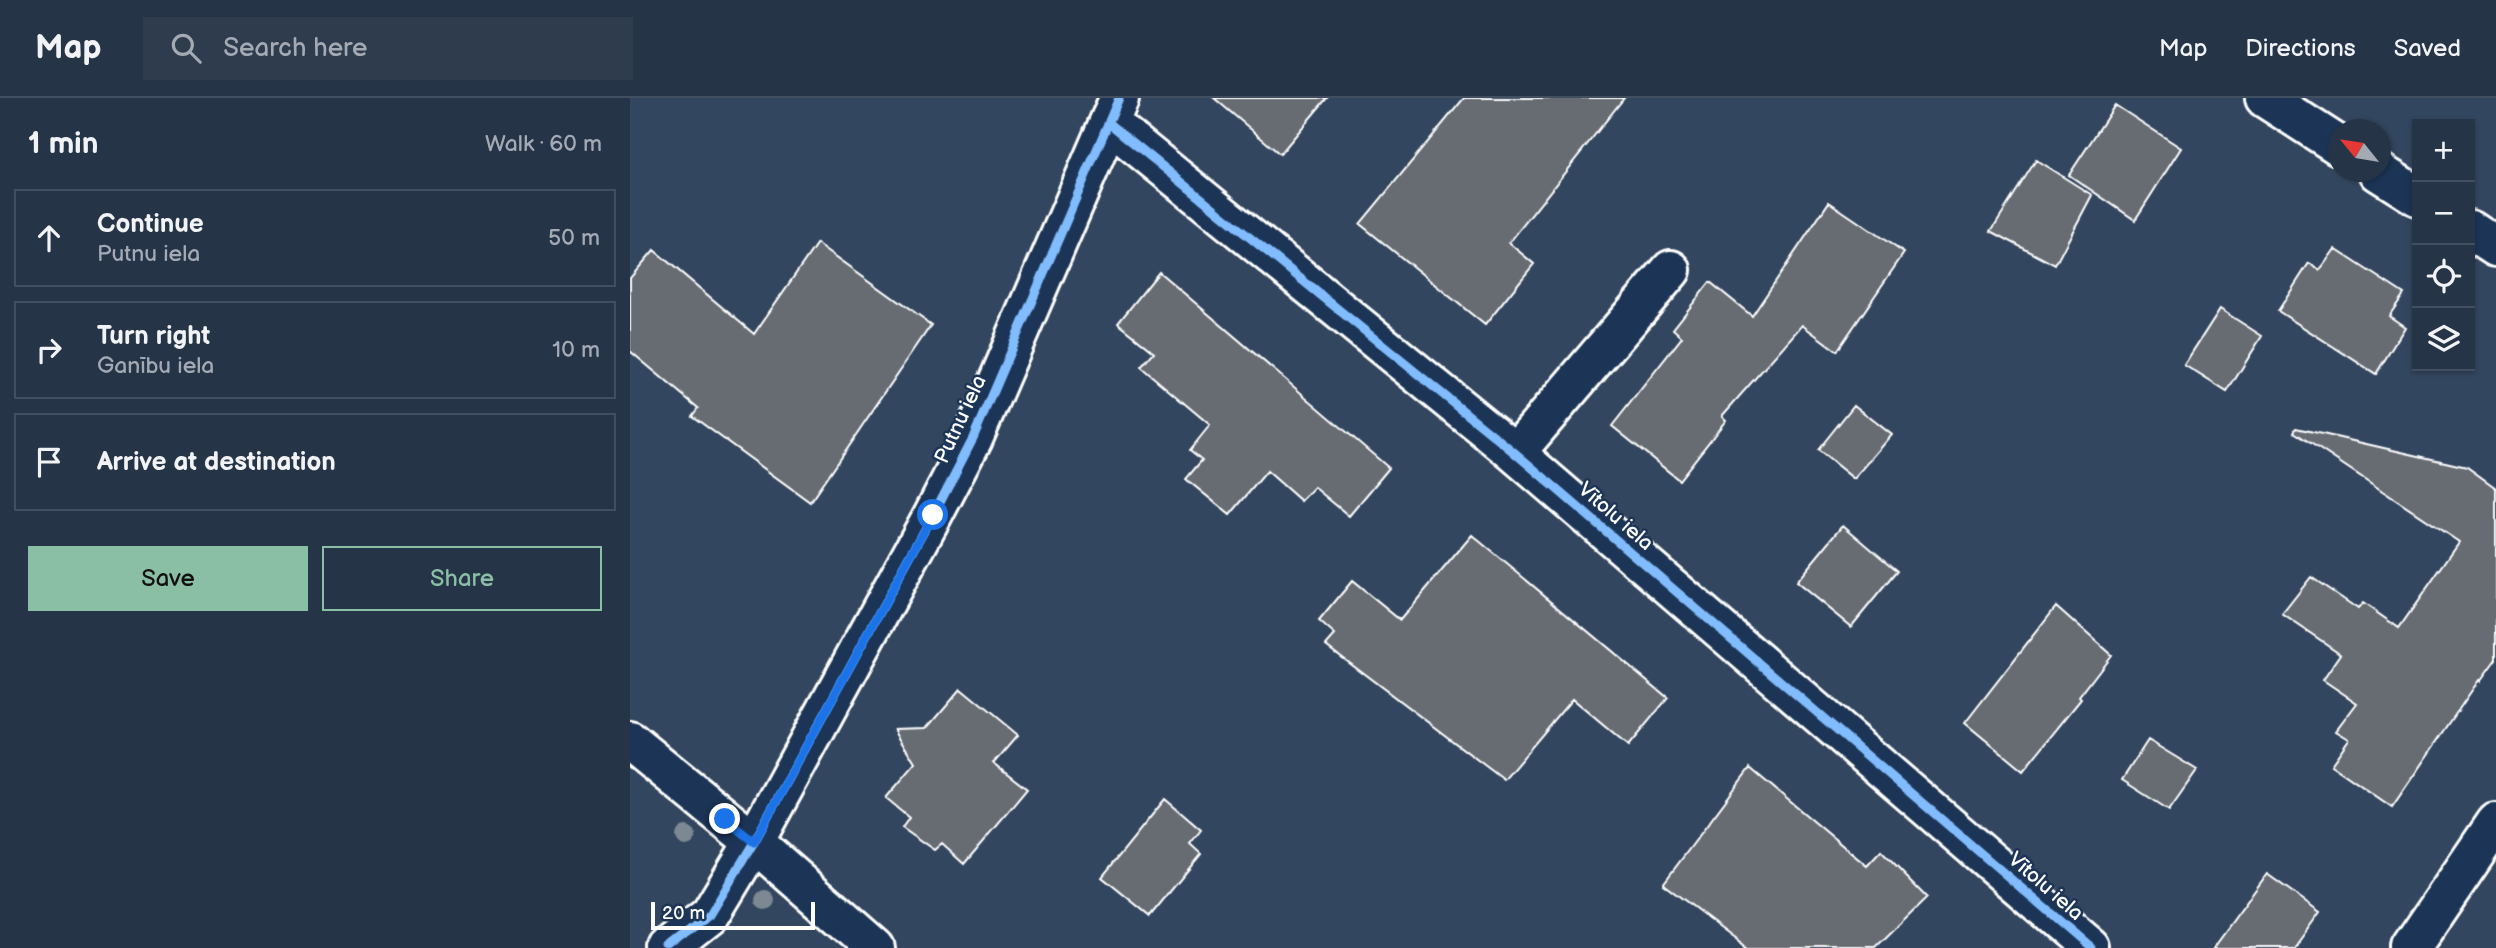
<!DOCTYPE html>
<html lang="en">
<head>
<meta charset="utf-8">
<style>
	body { margin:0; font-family:"Balsamiq Sans",sans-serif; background:#2e3c4e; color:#f1f3f6 }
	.controls { position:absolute; right:21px; top:21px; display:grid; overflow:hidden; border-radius:0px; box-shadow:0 2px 5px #0004 }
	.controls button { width:63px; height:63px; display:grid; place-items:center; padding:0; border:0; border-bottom:2px solid #424f60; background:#263447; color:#f1f3f6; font:35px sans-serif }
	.compass { position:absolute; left:1698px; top:21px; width:63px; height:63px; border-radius:50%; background:#263447; box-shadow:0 2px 5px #0004; rotate:300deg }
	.scale { position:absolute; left:21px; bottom:18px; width:164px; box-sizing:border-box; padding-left:7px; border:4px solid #fff; border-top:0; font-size:19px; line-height:24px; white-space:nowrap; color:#fff; -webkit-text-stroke:5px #1d3557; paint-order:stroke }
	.stop { position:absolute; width:21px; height:21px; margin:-16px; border:5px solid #1a73e8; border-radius:50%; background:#fff }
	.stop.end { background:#1a73e8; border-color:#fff; box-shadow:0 2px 7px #0008 }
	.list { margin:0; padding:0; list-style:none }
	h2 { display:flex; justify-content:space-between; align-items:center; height:91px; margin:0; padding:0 28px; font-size:30px }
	h2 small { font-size:23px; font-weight:400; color:#a4aab4 }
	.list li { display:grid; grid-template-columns:46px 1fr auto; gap:21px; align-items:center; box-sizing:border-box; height:98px; margin:0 14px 14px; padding:0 14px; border:2px solid #424f60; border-radius:0px }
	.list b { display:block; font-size:26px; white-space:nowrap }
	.list p { margin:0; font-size:23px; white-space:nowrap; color:#a4aab4 }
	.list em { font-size:23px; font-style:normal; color:#a4aab4 }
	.actions { display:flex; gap:14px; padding:21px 28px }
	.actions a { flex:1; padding:16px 0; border:2px solid #8abfa5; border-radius:0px; text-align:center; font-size:24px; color:#8abfa5 }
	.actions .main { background:#8abfa5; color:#111 }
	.icon { flex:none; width:38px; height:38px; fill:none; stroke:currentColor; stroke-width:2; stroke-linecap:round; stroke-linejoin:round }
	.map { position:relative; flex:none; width:1866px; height:850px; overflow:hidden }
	header { display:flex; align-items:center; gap:42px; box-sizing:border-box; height:98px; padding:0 35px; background:#263447; border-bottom:2px solid #424f60 }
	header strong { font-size:33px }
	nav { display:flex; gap:38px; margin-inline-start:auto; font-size:24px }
	.search { width:490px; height:63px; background:#2e3c4e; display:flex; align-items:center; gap:18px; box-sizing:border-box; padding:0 24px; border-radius:0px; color:#a4aab4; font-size:26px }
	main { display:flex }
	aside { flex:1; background:#263447 }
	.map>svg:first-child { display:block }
</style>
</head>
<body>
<header>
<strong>Map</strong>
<div class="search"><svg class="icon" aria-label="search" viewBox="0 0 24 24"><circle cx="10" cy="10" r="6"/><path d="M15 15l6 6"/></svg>Search here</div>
<nav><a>Map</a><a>Directions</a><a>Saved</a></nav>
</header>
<main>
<aside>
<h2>1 min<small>Walk · 60 m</small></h2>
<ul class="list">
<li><svg class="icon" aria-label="ahead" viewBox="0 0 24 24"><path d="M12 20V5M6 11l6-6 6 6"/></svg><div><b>Continue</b><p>Putnu iela</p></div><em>50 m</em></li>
<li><svg class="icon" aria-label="right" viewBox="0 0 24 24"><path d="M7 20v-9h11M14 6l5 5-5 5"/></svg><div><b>Turn right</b><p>Ganību iela</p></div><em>10 m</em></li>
<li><svg class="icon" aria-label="arrive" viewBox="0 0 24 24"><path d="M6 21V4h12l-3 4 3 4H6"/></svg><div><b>Arrive at destination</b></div></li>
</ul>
<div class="actions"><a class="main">Save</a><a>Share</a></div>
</aside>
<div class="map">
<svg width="1866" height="850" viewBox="0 0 1866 850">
	<rect width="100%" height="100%" fill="#33465f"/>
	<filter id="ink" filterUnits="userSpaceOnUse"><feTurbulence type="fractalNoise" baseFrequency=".0143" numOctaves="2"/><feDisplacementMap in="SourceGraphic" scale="14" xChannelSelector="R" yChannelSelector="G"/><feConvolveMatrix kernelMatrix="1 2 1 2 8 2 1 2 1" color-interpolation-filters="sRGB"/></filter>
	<g filter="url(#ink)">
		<path fill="#666c72" stroke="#fff" stroke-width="2" d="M 584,0 L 697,0 L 650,56 Z
			M 834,0 L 994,0 L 879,145 L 904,166 L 855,227 L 730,126 Z
			M 1485,7 L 1551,50 L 1505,122 L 1439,77 Z
			M 1406,62 L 1462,97 L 1425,167 L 1361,133 Z
			M 1199,104 L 1274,155 L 1207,253 L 1172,227 L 1092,318 L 1096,322 L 1049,382 L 982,328 L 1052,239 L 1043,231 L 1080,184 L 1122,218 Z
			M 187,145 L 301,227 L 180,404 L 62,318 L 68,310 L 0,253 L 0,180 L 24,152 L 124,236 Z
			M 1705,151 L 1774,196 L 1759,218 L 1775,229 L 1746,276 L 1648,213 L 1679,165 L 1690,172 Z
			M 529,174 L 759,370 L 719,418 L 684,389 L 671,403 L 637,373 L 600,417 L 556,381 L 572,362 L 560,352 L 580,327 L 511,269 L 524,254 L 488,225 Z
			M 1590,211 L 1632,238 L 1597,294 L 1554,267 Z
			M 1224,307 L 1262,337 L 1224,381 L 1188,352 Z
			M 1666,330 L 1837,369 L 1866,390 L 1866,561 L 1850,583 L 1849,582 L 1762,709 L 1701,667 L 1719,641 L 1706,633 L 1727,605 L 1693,582 L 1711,556 L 1652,516 L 1681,479 L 1728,511 L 1733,505 L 1769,530 L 1829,444 L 1664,334 Z
			M 1213,427 L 1267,473 L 1221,529 L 1166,484 Z
			M 842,437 L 1038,600 L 998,648 L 942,601 L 874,682 L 696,547 L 705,537 L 689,523 L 722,483 L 770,522 Z
			M 1426,508 L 1481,557 L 1449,599 L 1451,601 L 1393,673 L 1335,625 Z
			M 331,590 L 388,637 L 364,665 L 397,691 L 334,766 L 312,746 L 305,752 L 272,729 L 279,719 L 256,700 L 286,665 L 265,631 L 297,630 Z
			M 1518,642 L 1567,672 L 1539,712 L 1492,682 Z
			M 1120,670 L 1237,768 L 1251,753 L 1297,800 L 1246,850 L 1118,850 L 1033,786 Z
			M 535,701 L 571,732 L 560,746 L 571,756 L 520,818 L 472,779 Z
			M 1637,776 L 1690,814 L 1664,850 L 1583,850 Z"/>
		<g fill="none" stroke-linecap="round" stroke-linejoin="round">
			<g stroke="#fff" stroke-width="44">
				<path id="minor" d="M 1635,0 L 1708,47
					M 479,25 L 885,355 L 1461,850
					M 1749,74 L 1787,98
					M 1840,132 L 1866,149
					M 885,355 L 1041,172
					M 0,643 L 124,744 L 245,850
					M 38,850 L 80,817 L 124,744 L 303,417 L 343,340 L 489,1
					M 1781,850 L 1866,725"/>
			</g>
			<use href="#minor" stroke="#1d3557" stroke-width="38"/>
			<g stroke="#1d3557" stroke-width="13">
				<path id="cycleway" d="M 479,25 L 885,355 L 1461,850
					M 38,850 L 80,817 L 124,744 L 303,417 L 343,340 L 489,0"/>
			</g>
			<use href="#cycleway" stroke="#80bcff" stroke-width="9"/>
		</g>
		<g fill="#7c8993">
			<circle cx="56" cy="738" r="10"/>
			<circle cx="135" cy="802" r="10"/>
		</g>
	</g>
	<g fill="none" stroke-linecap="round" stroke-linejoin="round" filter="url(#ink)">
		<path stroke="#1a73e8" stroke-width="9" d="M 95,721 L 124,744 L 303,417"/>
	</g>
	<g text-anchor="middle" stroke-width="5" stroke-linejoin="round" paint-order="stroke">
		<g font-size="21" fill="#fff" stroke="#1d3557">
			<text transform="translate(330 321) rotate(-65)" y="7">Putnu iela</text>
			<text transform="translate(986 418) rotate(41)" y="7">Vītolu iela</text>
			<text transform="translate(1416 788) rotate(41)" y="7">Vītolu iela</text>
		</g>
	</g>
</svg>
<div class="controls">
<button>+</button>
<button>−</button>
<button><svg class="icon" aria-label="locate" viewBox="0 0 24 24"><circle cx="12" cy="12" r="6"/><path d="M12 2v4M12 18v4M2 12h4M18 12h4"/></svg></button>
<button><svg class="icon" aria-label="layers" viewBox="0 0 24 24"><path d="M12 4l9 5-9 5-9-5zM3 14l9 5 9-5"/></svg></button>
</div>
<svg class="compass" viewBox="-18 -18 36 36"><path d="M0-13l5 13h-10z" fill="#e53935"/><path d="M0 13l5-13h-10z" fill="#a4aab4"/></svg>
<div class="scale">20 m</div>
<div class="stop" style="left:303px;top:417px"></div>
<div class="stop end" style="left:95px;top:721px"></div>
</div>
</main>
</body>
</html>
